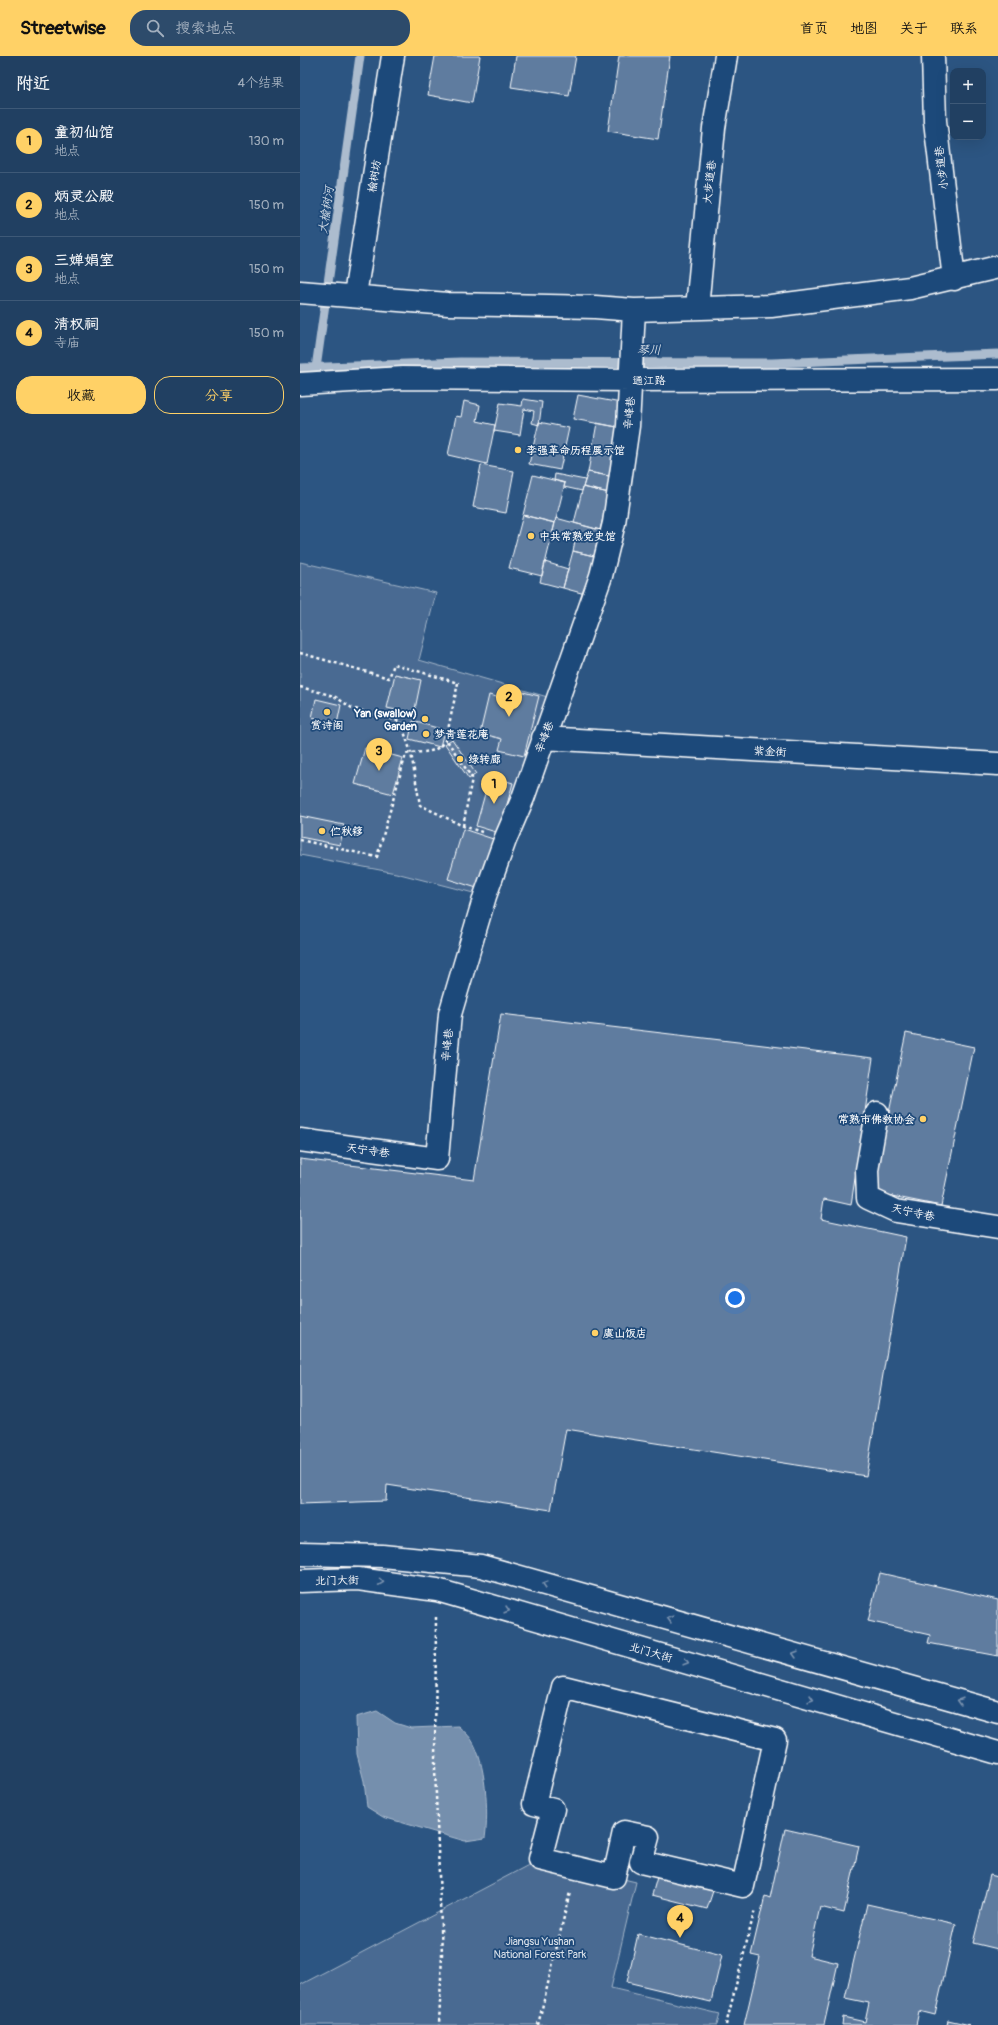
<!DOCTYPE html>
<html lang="zh">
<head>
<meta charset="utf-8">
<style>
	body { margin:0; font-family:Pangolin,"LXGW WenKai TC",sans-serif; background:#2d4b6b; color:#f1f3f6 }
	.controls { position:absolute; right:12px; top:12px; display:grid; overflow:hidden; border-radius:8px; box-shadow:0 4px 16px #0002 }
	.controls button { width:36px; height:36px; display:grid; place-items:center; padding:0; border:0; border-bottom:1px solid #3e5977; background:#214062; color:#f1f3f6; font:20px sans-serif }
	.you { position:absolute; left:435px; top:1242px; width:14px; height:14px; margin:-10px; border:3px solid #fff; border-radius:50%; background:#1a73e8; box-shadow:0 0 0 6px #1a73e833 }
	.badge { display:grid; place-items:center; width:26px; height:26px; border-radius:50%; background:#ffd166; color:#111; font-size:13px; font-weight:700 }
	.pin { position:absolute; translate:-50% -33px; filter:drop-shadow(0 1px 2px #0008) }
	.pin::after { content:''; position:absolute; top:21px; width:14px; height:12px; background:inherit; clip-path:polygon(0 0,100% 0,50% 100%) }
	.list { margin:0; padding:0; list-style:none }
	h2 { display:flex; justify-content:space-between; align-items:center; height:52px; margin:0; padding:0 16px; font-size:17px }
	h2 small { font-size:13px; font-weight:400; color:#a2afbe }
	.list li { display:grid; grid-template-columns:26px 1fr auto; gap:12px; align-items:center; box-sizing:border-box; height:64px; padding:0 16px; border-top:1px solid #3e5977 }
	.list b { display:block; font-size:15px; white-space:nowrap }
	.list p { margin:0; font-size:13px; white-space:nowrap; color:#a2afbe }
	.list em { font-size:13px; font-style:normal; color:#a2afbe }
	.actions { display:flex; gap:8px; padding:12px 16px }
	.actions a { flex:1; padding:9px 0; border:1px solid #ffd166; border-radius:16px; text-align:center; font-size:14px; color:#ffd166 }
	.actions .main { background:#ffd166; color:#111 }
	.icon { flex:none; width:22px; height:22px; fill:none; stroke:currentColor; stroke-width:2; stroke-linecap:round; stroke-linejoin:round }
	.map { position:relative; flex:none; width:698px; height:1969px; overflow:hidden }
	header { display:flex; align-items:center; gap:24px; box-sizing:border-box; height:56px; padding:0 20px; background:#ffd166; color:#111 }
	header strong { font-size:19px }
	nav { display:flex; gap:22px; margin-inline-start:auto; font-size:14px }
	.search { width:280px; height:36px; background:#2d4b6b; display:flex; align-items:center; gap:10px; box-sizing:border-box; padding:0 14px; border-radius:16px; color:#a2afbe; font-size:15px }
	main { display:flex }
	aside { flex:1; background:#214062 }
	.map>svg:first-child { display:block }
</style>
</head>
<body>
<header>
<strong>Streetwise</strong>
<div class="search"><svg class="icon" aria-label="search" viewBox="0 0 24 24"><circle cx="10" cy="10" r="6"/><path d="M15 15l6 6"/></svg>搜索地点</div>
<nav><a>首页</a><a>地图</a><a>关于</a><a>联系</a></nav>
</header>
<main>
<aside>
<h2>附近<small>4个结果</small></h2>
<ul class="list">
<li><span class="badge">1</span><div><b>童初仙馆</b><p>地点</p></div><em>130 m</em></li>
<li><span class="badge">2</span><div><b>炳灵公殿</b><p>地点</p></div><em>150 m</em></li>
<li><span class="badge">3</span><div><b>三婵娟室</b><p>地点</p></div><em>150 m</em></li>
<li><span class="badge">4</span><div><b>清权祠</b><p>寺庙</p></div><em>150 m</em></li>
</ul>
<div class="actions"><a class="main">收藏</a><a>分享</a></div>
</aside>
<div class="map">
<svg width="698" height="1969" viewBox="0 0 698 1969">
	<rect width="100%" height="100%" fill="#2c5582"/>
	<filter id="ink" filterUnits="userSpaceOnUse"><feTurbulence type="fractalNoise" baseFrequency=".025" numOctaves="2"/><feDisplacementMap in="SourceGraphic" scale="8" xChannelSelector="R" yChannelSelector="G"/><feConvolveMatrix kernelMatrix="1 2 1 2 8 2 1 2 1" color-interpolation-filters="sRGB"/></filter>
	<g filter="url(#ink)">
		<path fill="#486b92" stroke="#a4b5c8" d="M 0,506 L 136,537 L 119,604 L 258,644 L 185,840 L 96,817 L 0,799 Z
			M 240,1803 L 336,1826 L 311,1932 L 420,1958 L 417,1969 L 0,1969 L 0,1929 Z"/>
		<path fill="#748fad" stroke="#acbcce" d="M 77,1655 L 95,1667 L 111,1672 L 158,1670 C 162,1674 168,1678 171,1683 C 186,1705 189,1757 185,1782 L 165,1785 L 83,1761 L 67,1751 L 64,1725 L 57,1698 L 56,1661 Z"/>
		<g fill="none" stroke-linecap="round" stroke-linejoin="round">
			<path stroke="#acbcce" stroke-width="9" d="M 0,312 L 160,306 L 472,307 L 698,298
				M 16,312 L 60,0"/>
		</g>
		<path fill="#5e7c9f" stroke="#fff" d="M 135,0 L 180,0 L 172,47 L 128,39 Z
			M 216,0 L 276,0 L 269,40 L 211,31 Z
			M 319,0 L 370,0 L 358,83 L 308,75 Z
			M 278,339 L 321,347 L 317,371 L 273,363 Z
			M 223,343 L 242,346 L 239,369 L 232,367 L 234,355 L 224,353 L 220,379 L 194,375 L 200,347 L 222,350 Z
			M 164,345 L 180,349 L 177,365 L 195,369 L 187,408 L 148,399 L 156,360 L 161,361 Z
			M 239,366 L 269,372 L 260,414 L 229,408 Z
			M 297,367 L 317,371 L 309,420 L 288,416 Z
			M 181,409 L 214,415 L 206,457 L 173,451 Z
			M 288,416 L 309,420 L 309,437 L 283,431 Z
			M 255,418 L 285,424 L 282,435 L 264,431 L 265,427 L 254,424 Z
			M 233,419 L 265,427 L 255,467 L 223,459 Z
			M 283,431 L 309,437 L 300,474 L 274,467 Z
			M 223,459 L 255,467 L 242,520 L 209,512 Z
			M 256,462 L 300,474 L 294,500 L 273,495 L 275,485 L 252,479 Z
			M 273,495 L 294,500 L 285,538 L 263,532 Z
			M 245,506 L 268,513 L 263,532 L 240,526 Z
			M 95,618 L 121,624 L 114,658 L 87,652 Z
			M 215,634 L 239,640 L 224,700 L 199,694 L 202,683 L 180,677 L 189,639 L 212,645 Z
			M 16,643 L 41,649 L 37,668 L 12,662 Z
			M 113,665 L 144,674 L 140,691 L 109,683 Z
			M 152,683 L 176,718 L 169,723 L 145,688 Z
			M 65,692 L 103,702 L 93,738 L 55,728 Z
			M 190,720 L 213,727 L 199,777 L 176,770 Z
			M 0,760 L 44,769 L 40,789 L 0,781 Z
			M 163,773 L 196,784 L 180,833 L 148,823 Z
			M 201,958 L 573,1002 L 551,1149 L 524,1143 L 521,1163 L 606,1181 L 566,1420 L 266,1373 L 251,1454 L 87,1429 L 86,1445 L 0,1448 L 0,1103 L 174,1124 Z
			M 606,977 L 674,991 L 641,1150 L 572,1136 Z
			M 580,1517 L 698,1544 L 698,1600 L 628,1587 L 630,1579 L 568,1565 Z
			M 485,1773 L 559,1790 L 544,1857 L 520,1851 L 509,1900 L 538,1907 L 524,1969 L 444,1969 L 460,1901 L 451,1899 L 465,1840 L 470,1842 Z
			M 359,1814 L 415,1829 L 407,1853 L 352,1839 Z
			M 690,1819 L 698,1821 L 698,1893 L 673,1887 Z
			M 567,1848 L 656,1868 L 635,1959 L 619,1955 L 616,1969 L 542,1969 L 543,1961 L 565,1966 L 569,1947 L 545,1942 Z
			M 338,1878 L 422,1899 L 411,1946 L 327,1926 Z
			M 648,1964 L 670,1969 L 647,1969 Z"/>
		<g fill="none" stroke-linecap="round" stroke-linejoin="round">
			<g stroke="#fff" stroke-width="25">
				<path id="minor" d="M 633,0 L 635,65 L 654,223
					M 0,236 L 148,248 L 295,251 L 334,254 L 471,250 L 610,232 L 698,211
					M 55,239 L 93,0
					M 397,252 L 414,72 L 426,0
					M 0,328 L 103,322 L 331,324 L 698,323
					M 243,682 L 698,708
					M 577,1057 L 567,1114 L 568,1142 L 596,1155 L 698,1171
					M 0,1084 L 137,1103 L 150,958 L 185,840 L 205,784 L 223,742 L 301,520 L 314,467 L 328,370 L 334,254
					M 263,1631 L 475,1684 L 443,1830 L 341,1806 L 348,1781 L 324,1776 L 314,1821 L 240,1803 L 253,1753 L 234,1748 Z"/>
			</g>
			<g stroke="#fff" stroke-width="25">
				<path id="major" d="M 0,1498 L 82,1500 L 181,1510 L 698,1656
					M 0,1525 L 58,1523 L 137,1534 L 698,1697"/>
			</g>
			<path stroke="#fff" stroke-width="2.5" stroke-dasharray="3 3" stroke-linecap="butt" d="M 0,597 L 89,622 L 94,608 L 158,627 L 146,683 L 172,722 L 163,770
				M 0,631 L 34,640 L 52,652 L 101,666 L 111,697 L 120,749 L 163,770 L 182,776
				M 0,784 L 77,801 L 106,698 C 124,694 135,700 146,683
				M 136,1561 L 135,1712 L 142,1898 L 139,1969
				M 238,1969 L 270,1836
				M 426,1969 L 455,1853"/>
			<use href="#minor" stroke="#1f4a7a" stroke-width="22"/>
			<use href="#major" stroke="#1f4a7a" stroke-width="22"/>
		</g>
		<defs><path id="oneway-chevron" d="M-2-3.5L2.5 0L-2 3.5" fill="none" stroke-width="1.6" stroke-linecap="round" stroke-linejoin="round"/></defs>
		<g stroke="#7992af">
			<use href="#oneway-chevron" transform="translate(81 1526) rotate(8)"/>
			<use href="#oneway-chevron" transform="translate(245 1528) rotate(-164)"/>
			<use href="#oneway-chevron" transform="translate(207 1554) rotate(16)"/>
			<use href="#oneway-chevron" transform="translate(370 1563) rotate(-164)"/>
			<use href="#oneway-chevron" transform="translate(495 1598) rotate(-164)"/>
			<use href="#oneway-chevron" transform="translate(386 1606) rotate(16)"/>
			<use href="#oneway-chevron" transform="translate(511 1643) rotate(16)"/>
			<use href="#oneway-chevron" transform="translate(660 1645) rotate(-164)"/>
		</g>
	</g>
	<g fill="#ffd166" stroke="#1f4a7a" stroke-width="1.5">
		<circle cx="218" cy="394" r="4"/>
		<circle cx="231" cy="480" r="4"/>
		<circle cx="27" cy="656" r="4"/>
		<circle cx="125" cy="663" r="4"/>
		<circle cx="126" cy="678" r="4"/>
		<circle cx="160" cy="703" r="4"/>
		<circle cx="22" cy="775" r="4"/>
		<circle cx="623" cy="1063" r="4"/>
		<circle cx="295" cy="1277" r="4"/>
	</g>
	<g text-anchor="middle" stroke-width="3.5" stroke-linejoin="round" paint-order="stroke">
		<g font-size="11" fill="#fff" stroke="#1f4a7a">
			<text transform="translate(641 112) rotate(-97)" y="4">小步道巷</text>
			<text transform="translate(74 120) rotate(-81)" y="4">榆树坊</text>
			<text transform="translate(409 126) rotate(-84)" y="4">大步道巷</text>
			<text x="349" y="328">通江路</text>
			<text transform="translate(329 357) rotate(-85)" y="4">辛峰巷</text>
			<text transform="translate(244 681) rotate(-70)" y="4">辛峰巷</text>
			<text transform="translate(470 695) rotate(3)" y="4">紫金街</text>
			<text transform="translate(147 989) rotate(-85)" y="4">辛峰巷</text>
			<text transform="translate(68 1094) rotate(8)" y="4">天宁寺巷</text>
			<text transform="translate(613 1156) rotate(12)" y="4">天宁寺巷</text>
			<text transform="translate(37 1524) rotate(-1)" y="4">北门大街</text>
			<text transform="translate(351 1596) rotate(16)" y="4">北门大街</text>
		</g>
		<g font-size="11" font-weight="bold" fill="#fff" stroke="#1f4a7a" text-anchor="start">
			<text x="226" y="398">李强革命历程展示馆</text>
			<text x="239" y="484">中共常熟党史馆</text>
			<text x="117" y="661" text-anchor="end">Yan (swallow)<tspan x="117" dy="13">Garden</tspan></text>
			<text x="27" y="673" text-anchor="middle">赏诗阁</text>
			<text x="134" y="682">梦青莲花庵</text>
			<text x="168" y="707">绿转廊</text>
			<text x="30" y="779">伫秋簃</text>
			<text x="615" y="1067" text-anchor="end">常熟市佛教协会</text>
			<text x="303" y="1281">虞山饭店</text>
		</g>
		<g font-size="11" fill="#dae1e9" stroke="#1f4a7a">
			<text x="240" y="1889">Jiangsu Yushan<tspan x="240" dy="13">National Forest Park</tspan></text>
		</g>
		<g font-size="12" font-style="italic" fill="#d5dde6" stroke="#1f4a7a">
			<text transform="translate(26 154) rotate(-82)" y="4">大榆树河</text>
			<text x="349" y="298">琴川</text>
		</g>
	</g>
</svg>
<div class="controls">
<button>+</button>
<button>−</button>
</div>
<div class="you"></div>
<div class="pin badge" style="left:194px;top:748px">1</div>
<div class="pin badge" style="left:209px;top:661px">2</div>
<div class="pin badge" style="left:79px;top:715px">3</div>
<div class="pin badge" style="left:380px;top:1882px">4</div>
</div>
</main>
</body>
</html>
